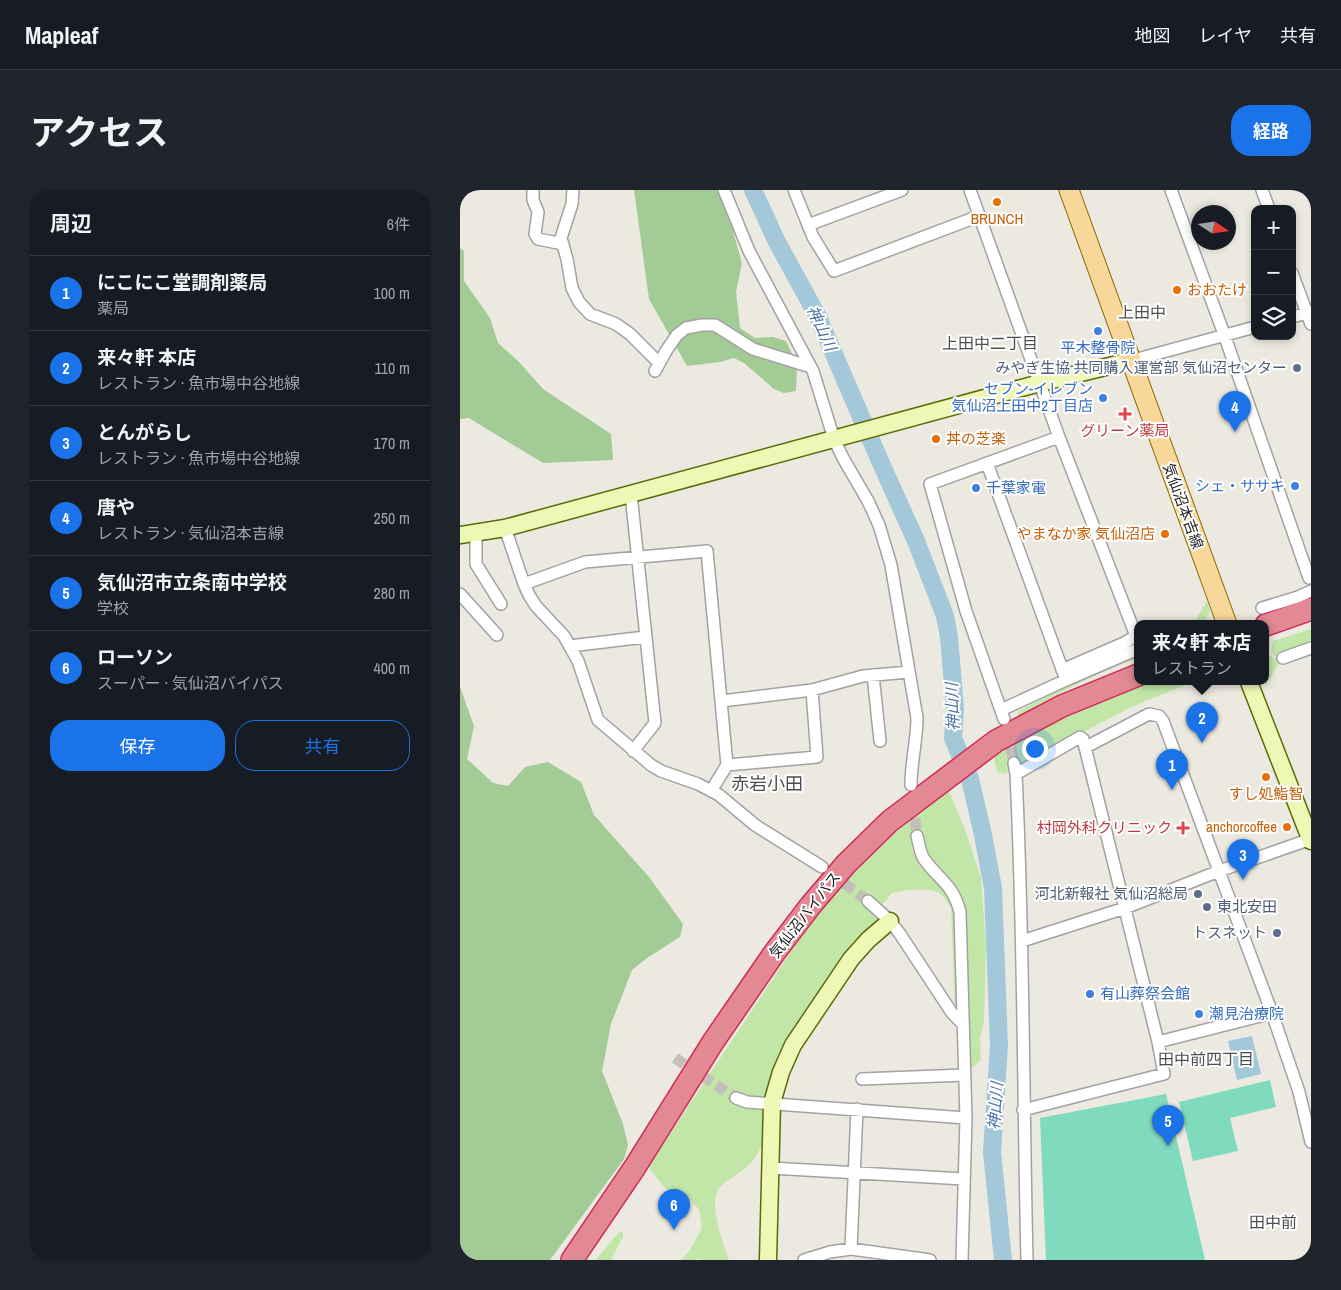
<!DOCTYPE html>
<html lang="ja">
<head>
<meta charset="utf-8">
<style>
	body { margin:0; font-family:"Archivo Narrow","Noto Sans JP",sans-serif; background:#20242c; color:#f1f3f6 }
	.controls { position:absolute; right:15px; top:15px; display:grid; overflow:hidden; border-radius:10px; box-shadow:0 2px 8px #0003 }
	.controls button { width:45px; height:45px; display:grid; place-items:center; padding:0; border:0; border-bottom:1px solid #363941; background:#171b24; color:#f1f3f6; font:25px sans-serif }
	.compass { position:absolute; left:731px; top:15px; width:45px; height:45px; border-radius:50%; background:#171b24; box-shadow:0 2px 8px #0003; rotate:102deg }
	.you { position:absolute; left:574px; top:558px; width:18px; height:18px; margin:-12px; border:4px solid #fff; border-radius:50%; background:#1a73e8; box-shadow:0 0 0 8px #1a73e833 }
	.badge { display:grid; place-items:center; width:32px; height:32px; border-radius:50%; background:#1a73e8; color:#fff; font-size:16px; font-weight:700 }
	.pin { position:absolute; translate:-50% -41px; filter:drop-shadow(0 1px 2px #0008) }
	.pin::after { content:''; position:absolute; top:26px; width:18px; height:15px; background:inherit; clip-path:polygon(0 0,100% 0,50% 100%) }
	.popup { position:absolute; left:674px; top:430px; width:135px; height:65px; box-sizing:border-box; display:grid; place-content:center; border-radius:10px; background:#171b24; filter:drop-shadow(0 1px 4px #0005); font-size:16px; white-space:nowrap; color:#9ea1a6 }
	.popup b { font-size:19px; color:#f1f3f6 }
	.popup::after { content:''; position:absolute; left:50%; top:100%; margin-left:-10px; border:10px solid transparent; border-top-color:#171b24 }
	.list { margin:0; padding:0; list-style:none }
	h2 { display:flex; justify-content:space-between; align-items:center; height:65px; margin:0; padding:0 20px; font-size:21px }
	h2 small { font-size:16px; font-weight:400; color:#9ea1a6 }
	.list li { display:grid; grid-template-columns:32px 1fr auto; gap:15px; align-items:center; box-sizing:border-box; height:75px; padding:0 20px; border-top:1px solid #363941 }
	.list b { display:block; font-size:19px; white-space:nowrap }
	.list p { margin:0; font-size:16px; white-space:nowrap; color:#9ea1a6 }
	.list em { font-size:16px; font-style:normal; color:#9ea1a6 }
	.actions { display:flex; gap:10px; padding:15px 20px }
	.actions a { flex:1; padding:11px 0; border:1px solid #1a73e8; border-radius:20px; text-align:center; font-size:18px; color:#1a73e8 }
	.actions .main { background:#1a73e8; color:#fff }
	.icon { flex:none; width:28px; height:28px; fill:none; stroke:currentColor; stroke-width:2; stroke-linecap:round; stroke-linejoin:round }
	.map { position:relative; flex:none; width:851px; height:1070px; overflow:hidden; border-radius:20px }
	header { display:flex; align-items:center; gap:30px; box-sizing:border-box; height:70px; padding:0 25px; background:#171b24; border-bottom:1px solid #363941 }
	header strong { font-size:24px }
	nav { display:flex; gap:28px; margin-inline-start:auto; font-size:18px }
	.intro { display:flex; align-items:center; justify-content:space-between; box-sizing:border-box; height:120px; padding:0 30px }
	h1 { margin:0; font-size:35px }
	.button { padding:12px 22px; border-radius:20px; background:#1a73e8; color:#fff; font-size:18px; font-weight:700 }
	main { display:flex; gap:30px; padding:0 30px }
	aside { flex:1; background:#171b24; border-radius:20px; box-shadow:0 2px 8px #0003 }
	.map>svg:first-child { display:block }
</style>
</head>
<body>
<header>
<strong>Mapleaf</strong>
<nav><a>地図</a><a>レイヤ</a><a>共有</a></nav>
</header>
<div class="intro"><h1>アクセス</h1><a class="button">経路</a></div>
<main>
<aside>
<h2>周辺<small>6件</small></h2>
<ul class="list">
<li><span class="badge">1</span><div><b>にこにこ堂調剤薬局</b><p>薬局</p></div><em>100 m</em></li>
<li><span class="badge">2</span><div><b>来々軒 本店</b><p>レストラン · 魚市場中谷地線</p></div><em>110 m</em></li>
<li><span class="badge">3</span><div><b>とんがらし</b><p>レストラン · 魚市場中谷地線</p></div><em>170 m</em></li>
<li><span class="badge">4</span><div><b>唐や</b><p>レストラン · 気仙沼本吉線</p></div><em>250 m</em></li>
<li><span class="badge">5</span><div><b>気仙沼市立条南中学校</b><p>学校</p></div><em>280 m</em></li>
<li><span class="badge">6</span><div><b>ローソン</b><p>スーパー · 気仙沼バイパス</p></div><em>400 m</em></li>
</ul>
<div class="actions"><a class="main">保存</a><a>共有</a></div>
</aside>
<div class="map">
<svg width="851" height="1070" viewBox="0 0 851 1070">
	<rect width="100%" height="100%" fill="#ece9e0"/>
	<path fill="#c1e6a7" d="M 747,411 L 750,421 L 744,434 L 739,434 L 735,431 Z
		M 851,439 L 851,455 L 819,468 L 814,466 L 811,462 L 813,451 Z
		M 678,464 L 678,468 C 637,483 597,503 559,526 L 557,524 L 559,521 L 611,494 Z
		M 808,465 L 820,471 L 806,495 L 804,492 L 806,492 L 806,469 Z
		M 689,492 L 732,492 L 669,518 L 544,584 L 537,582 L 533,564 L 610,525 Z
		M 487,597 L 506,642 L 521,688 L 526,757 L 524,831 L 520,848 L 521,870 L 512,878 L 506,878 L 502,718 L 454,652 L 452,656 L 453,663 L 462,671 L 495,714 L 501,822 L 495,820 L 491,718 C 488,714 486,708 482,705 C 472,696 444,700 432,703 L 422,715 L 409,706 L 403,715 L 419,726 L 420,732 L 310,902 C 299,910 286,910 274,903 L 271,909 L 302,915 L 307,920 C 305,925 303,930 302,935 C 302,939 304,942 304,946 C 304,951 300,960 297,964 C 289,979 276,984 263,994 C 245,1007 263,1053 269,1070 L 240,1070 L 238,1068 L 236,1070 L 221,1070 L 230,1060 L 242,1038 L 239,1019 L 221,1002 L 206,999 L 188,977 L 330,763 L 365,713 L 380,696 L 407,670 L 465,615 Z
		M 159,1042 L 163,1042 L 163,1047 L 151,1070 L 136,1070 Z"/>
	<path fill="#a2cb96" d="M 174,0 L 267,0 L 274,45 L 282,73 L 276,102 L 280,138 L 295,148 L 313,147 L 326,151 L 337,174 L 336,201 L 324,203 L 314,199 L 284,173 L 274,168 L 260,172 L 227,176 L 189,109 Z
		M 0,58 L 4,61 L 4,91 L 30,128 L 38,153 L 59,172 L 83,199 L 151,244 L 153,270 L 83,273 L 9,228 L 0,229 Z
		M 0,497 L 14,536 L 7,569 L 33,593 L 48,596 L 65,577 L 88,572 L 121,592 L 134,625 L 189,687 L 223,734 L 220,747 L 187,768 L 172,780 L 151,834 L 142,881 L 163,934 L 168,955 L 164,969 L 90,1070 L 0,1070 Z"/>
	<path fill="#80dabe" d="M 810,890 L 816,917 L 770,928 L 778,961 L 733,971 L 719,912 Z
		M 706,904 L 745,1070 L 586,1070 L 580,928 Z"/>
	<path fill="#a2c8d9" d="M 792,846 L 801,884 L 777,890 L 768,851 Z"/>
	<g fill="none" stroke-linecap="round" stroke-linejoin="round">
		<path stroke="#a2c8d9" stroke-width="18" d="M 293,0 L 317,52 L 358,127 L 420,271 L 456,351 L 485,426 L 489,447 L 495,519 L 493,548 L 510,589 L 523,645 L 533,698 L 539,856 L 532,962 L 543,1070"/>
		<path stroke="#c2c0b9" stroke-width="11" stroke-dasharray="11 5.5" stroke-linecap="butt" d="M 547,541 L 554,573
			M 453,612 L 457,646
			M 371,684 L 408,711
			M 215,868 L 276,908"/>
		<g stroke="#a2a2a2" stroke-width="14">
			<path id="street" d="M 73,0 L 73,10 L 78,22 L 75,44 L 78,49 L 103,54
				M 113,0 L 112,14 L 101,48 L 107,69 L 112,98 L 119,112 L 130,124 L 156,134 L 170,144 L 199,173
				M 264,0 L 289,61 L 353,181 L 374,249 L 383,268 L 408,311 L 419,335 L 431,375 L 457,528 C 457,550 451,572 451,595
				M 334,0 L 353,47 L 374,81 L 519,26
				M 510,0 L 599,247 L 676,446 L 664,453 L 602,480
				M 711,0 L 764,144 L 849,388 L 851,387
				M 802,0 L 809,19
				M 348,35 L 442,0
				M 832,83 L 851,134
				M 832,127 L 851,122
				M 670,171 L 795,137
				M 195,181 L 206,161 L 217,145 L 226,138 L 242,135 L 255,135 L 293,159 L 351,177
				M 527,273 L 606,490 L 541,520
				M 171,304 L 195,533 L 173,561
				M 45,338 L 64,394 L 69,405 L 76,416 L 104,446 L 118,471 L 138,530 L 191,575 L 201,581 L 238,594 L 259,605 L 295,635 L 362,677
				M 16,343 L 16,374 L 41,414
				M 64,394 L 125,372 L 247,361 L 267,575 L 251,601
				M 0,404 L 37,445
				M 802,418 L 838,407 L 851,401
				M 110,456 L 185,447
				M 823,468 L 851,458
				M 413,485 L 420,551
				M 606,490 L 678,459
				M 262,511 L 352,500 L 403,486 L 449,482
				M 544,529 L 506,421 L 470,294 L 599,247
				M 626,557 L 689,524 L 699,526 L 703,531 L 812,823 L 839,902 L 851,952
				M 554,573 L 556,584 C 564,746 563,908 567,1070
				M 267,575 L 357,567 L 352,500
				M 556,584 L 620,547 L 623,549 L 698,852 L 704,884 L 563,920
				M 457,646 C 459,654 460,663 464,669 C 479,690 493,694 500,722 L 506,928 L 502,1070
				M 408,711 L 430,731 L 440,744 L 492,823 L 503,834
				M 562,751 L 665,718 L 759,681 L 851,649
				M 698,852 L 812,823
				M 402,889 L 504,885
				M 276,908 L 287,912 L 506,928
				M 311,978 L 504,989
				M 391,1059 L 397,919
				M 344,1070 L 370,1062 L 391,1059 L 470,1070"/>
		</g>
		<g stroke="#596c08" stroke-width="19">
			<path id="secondary" d="M 0,345 L 45,338 L 580,193 L 670,171
				M 789,492 L 851,651
				M 308,1070 L 312,913 L 321,882 L 333,855 L 391,769 L 408,750 L 430,731"/>
		</g>
		<g stroke="#8d6a05" stroke-width="21">
			<path id="primary" d="M 609,0 L 767,434"/>
		</g>
		<g stroke="#cf2955" stroke-width="24">
			<path id="highway" d="M 806,435 L 851,419
				M 112,1070 L 175,977 L 253,852 L 315,762 L 351,715 L 386,674 L 430,631 L 536,551 L 602,516 L 678,485"/>
		</g>
		<use href="#street" stroke="#fff" stroke-width="11"/>
		<use href="#secondary" stroke="#eef7b4" stroke-width="16"/>
		<use href="#primary" stroke="#f8d79a" stroke-width="19"/>
		<use href="#highway" stroke="#e28993" stroke-width="21"/>
	</g>
	<g fill="#e8710a" stroke="#fff" stroke-width="2">
		<circle cx="537" cy="12" r="5"/>
		<circle cx="717" cy="100" r="5"/>
		<circle cx="476" cy="249" r="5"/>
		<circle cx="705" cy="344" r="5"/>
		<circle cx="806" cy="587" r="5"/>
		<circle cx="827" cy="637" r="5"/>
	</g>
	<g fill="#3f7fe0" stroke="#fff" stroke-width="2">
		<circle cx="638" cy="141" r="5"/>
		<circle cx="643" cy="208" r="5"/>
		<circle cx="835" cy="296" r="5"/>
		<circle cx="516" cy="298" r="5"/>
		<circle cx="630" cy="804" r="5"/>
		<circle cx="739" cy="824" r="5"/>
	</g>
	<g fill="#5c6f8a" stroke="#fff" stroke-width="2">
		<circle cx="837" cy="178" r="5"/>
		<circle cx="738" cy="704" r="5"/>
		<circle cx="747" cy="717" r="5"/>
		<circle cx="817" cy="743" r="5"/>
	</g>
	<g fill="#e0444e" stroke="#fff" stroke-width="2">
		<path d="M662.5 216.5h5v5h5v5h-5v5h-5v-5h-5v-5h5z"/>
		<path d="M720.5 630.5h5v5h5v5h-5v5h-5v-5h-5v-5h5z"/>
	</g>
	<g text-anchor="middle" stroke-width="4" stroke-linejoin="round" paint-order="stroke">
		<g font-size="15" fill="#c56008" stroke="#fff">
			<text x="537" y="34">BRUNCH</text>
			<text x="727" y="105" text-anchor="start">おおたけ</text>
			<text x="486" y="254" text-anchor="start">丼の芝楽</text>
			<text x="695" y="349" text-anchor="end">やまなか家 気仙沼店</text>
			<text x="806" y="609">すし処鮨智</text>
			<text x="817" y="642" text-anchor="end">anchorcoffee</text>
		</g>
		<g font-size="15" fill="#366cbe" stroke="#fff" text-anchor="start">
			<text x="638" y="163" text-anchor="middle">平木整骨院</text>
			<text x="633" y="204" text-anchor="end">セブン-イレブン<tspan x="633" dy="17">気仙沼上田中2丁目店</tspan></text>
			<text x="825" y="301" text-anchor="end">シェ・ササキ</text>
			<text x="526" y="303">千葉家電</text>
			<text x="640" y="809">有山葬祭会館</text>
			<text x="749" y="829">潮見治療院</text>
		</g>
		<g font-size="15" fill="#4e5e75" stroke="#fff" text-anchor="end">
			<text x="827" y="183">みやぎ生協 共同購入運営部 気仙沼センター</text>
			<text x="728" y="709">河北新報社 気仙沼総局</text>
			<text x="757" y="722" text-anchor="start">東北安田</text>
			<text x="807" y="748">トスネット</text>
		</g>
		<g font-size="15" fill="#be3a42" stroke="#fff">
			<text x="665" y="246">グリーン薬局</text>
			<text x="712" y="643" text-anchor="end">村岡外科クリニック</text>
		</g>
		<g font-size="15" fill="#1b1b1b" stroke="#fff">
			<text transform="translate(723 316) rotate(70)" y="5">気仙沼本吉線</text>
			<text transform="translate(345 725) rotate(-52)" y="5">気仙沼バイパス</text>
		</g>
		<g font-size="16" fill="#4e4e4e" stroke="#fff">
			<text x="682" y="128">上田中</text>
			<text x="530" y="159">上田中二丁目</text>
			<text x="746" y="875">田中前四丁目</text>
			<text x="813" y="1038">田中前</text>
		</g>
		<g font-size="16" font-style="italic" fill="#4c72a6" stroke="#fff">
			<text transform="translate(362 138) rotate(65)" y="6">神山川</text>
			<text transform="translate(492 517) rotate(-92)" y="6">神山川</text>
			<text transform="translate(535 916) rotate(-86)" y="6">神山川</text>
		</g>
		<g font-size="18" fill="#4e4e4e" stroke="#fff">
			<text x="307" y="600">赤岩小田</text>
		</g>
	</g>
</svg>
<div class="controls">
<button>+</button>
<button>−</button>
<button><svg class="icon" aria-label="layers" viewBox="0 0 24 24"><path d="M12 4l9 5-9 5-9-5zM3 14l9 5 9-5"/></svg></button>
</div>
<svg class="compass" viewBox="-18 -18 36 36"><path d="M0-13l5 13h-10z" fill="#e53935"/><path d="M0 13l5-13h-10z" fill="#9ea1a6"/></svg>
<div class="you"></div>
<div class="pin badge" style="left:712px;top:600px">1</div>
<div class="pin badge" style="left:742px;top:553px">2</div>
<div class="popup"><b>来々軒 本店</b>レストラン</div>
<div class="pin badge" style="left:783px;top:690px">3</div>
<div class="pin badge" style="left:775px;top:242px">4</div>
<div class="pin badge" style="left:708px;top:956px">5</div>
<div class="pin badge" style="left:214px;top:1040px">6</div>
</div>
</main>
</body>
</html>
